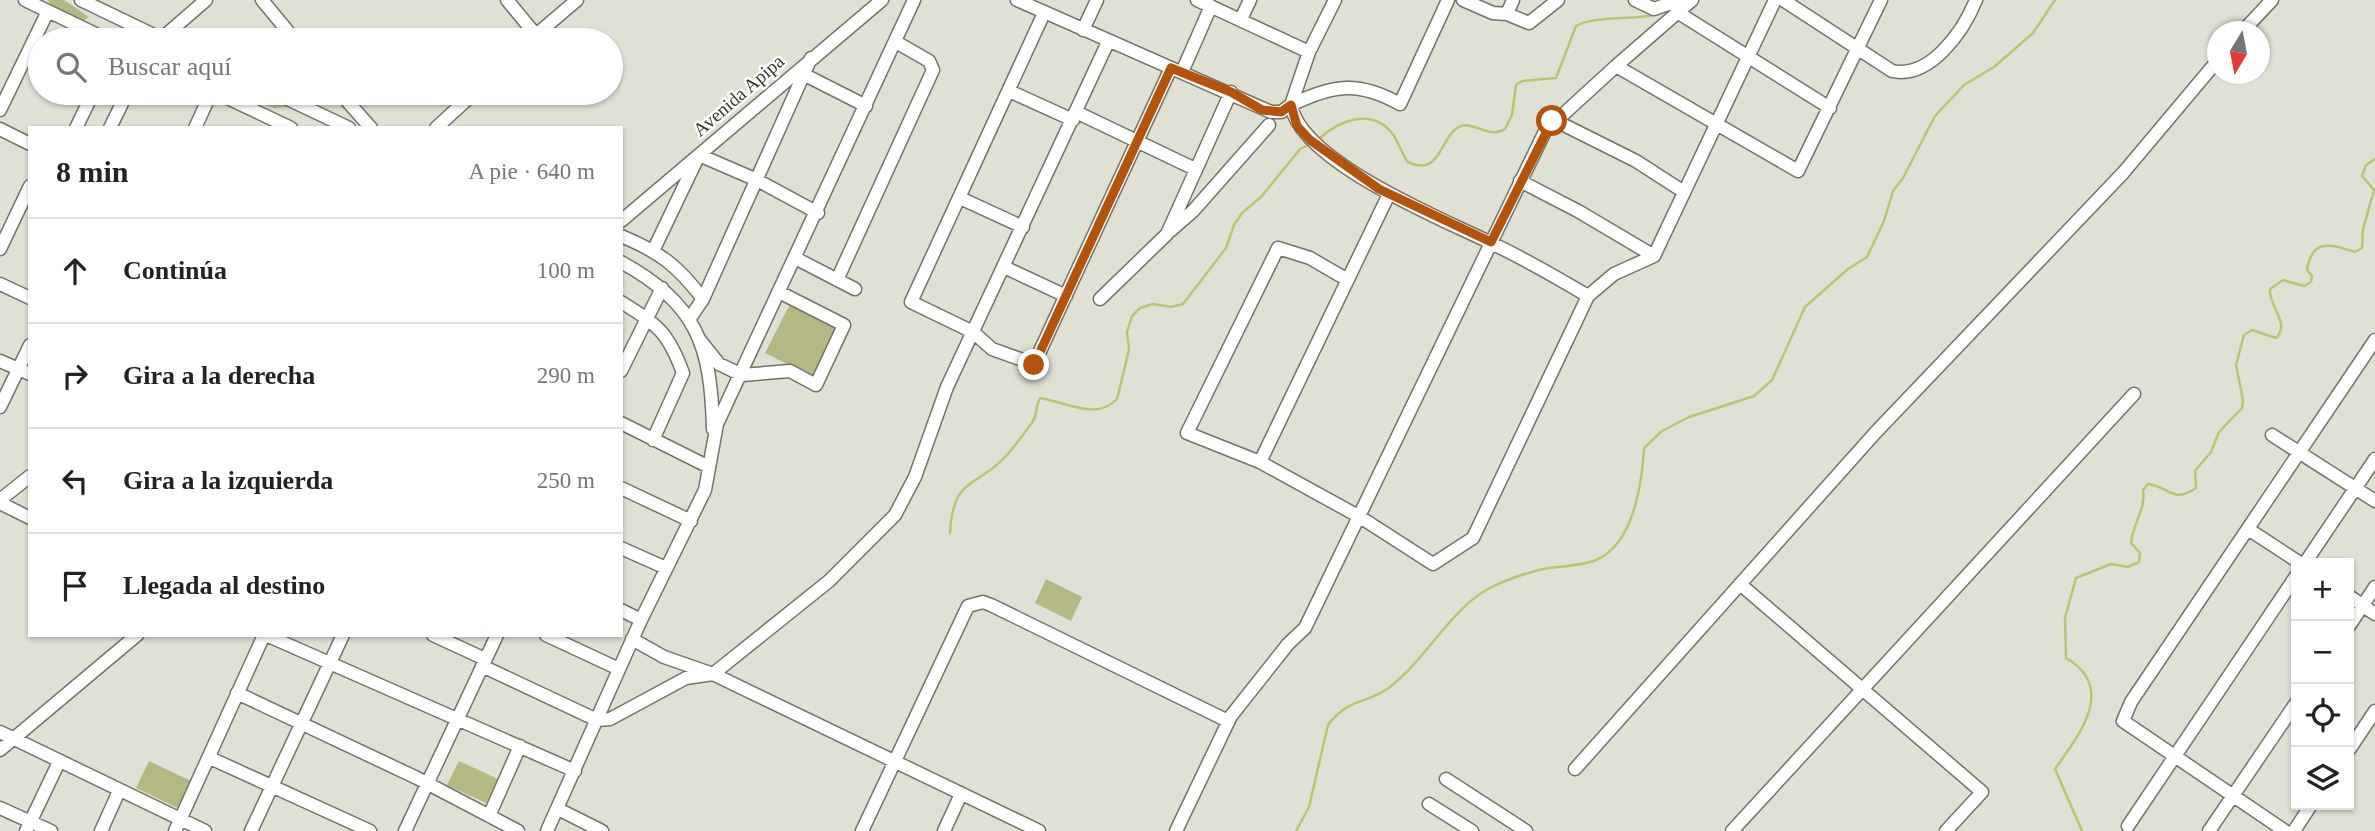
<!DOCTYPE html>
<html lang="es">
<head>
<meta charset="utf-8">
<style>
	body { margin:0; font-family:Georgia,serif; background:#f6f6f6; color:#222 }
	.controls { position:absolute; right:21px; bottom:21px; display:grid; overflow:hidden; border-radius:0px; box-shadow:0 2px 5px #0004 }
	.controls button { width:63px; height:63px; display:grid; place-items:center; padding:0; border:0; border-bottom:2px solid #e0e0e0; background:#fff; color:#222; font:35px sans-serif }
	.compass { position:absolute; left:2207px; top:21px; width:63px; height:63px; border-radius:50%; background:#fff; box-shadow:0 2px 5px #0004; rotate:190deg }
	.stop { position:absolute; width:21px; height:21px; margin:-16px; border:5px solid #b45309; border-radius:50%; background:#fff }
	.stop.end { background:#b45309; border-color:#fff; box-shadow:0 2px 7px #0008 }
	.list { margin:0; padding:0; list-style:none }
	h2 { display:flex; justify-content:space-between; align-items:center; height:91px; margin:0; padding:0 28px; font-size:30px }
	h2 small { font-size:23px; font-weight:400; color:#767676 }
	.list li { display:grid; grid-template-columns:46px 1fr auto; gap:21px; align-items:center; box-sizing:border-box; height:105px; padding:0 28px; border-top:2px solid #e0e0e0 }
	.list b { display:block; font-size:26px; white-space:nowrap }
	.list em { font-size:23px; font-style:normal; color:#767676 }
	.icon { flex:none; width:38px; height:38px; fill:none; stroke:currentColor; stroke-width:2; stroke-linecap:round; stroke-linejoin:round }
	.map { position:relative; flex:none; width:2375px; height:831px; overflow:hidden }
	.search { position:absolute; background:#fff; box-shadow:0 2px 5px #0004; left:28px; top:28px; width:595px; height:77px; display:flex; align-items:center; gap:18px; box-sizing:border-box; padding:0 24px; border-radius:38px; color:#767676; font-size:26px }
	.panel { position:absolute; background:#fff; box-shadow:0 2px 5px #0004; left:28px; top:126px; width:595px; height:511px; border-radius:0px }
	.map>svg:first-child { display:block }
</style>
</head>
<body>
<div class="map">
<svg width="2375" height="831" viewBox="0 0 2375 831">
	<rect width="100%" height="100%" fill="#dfe1d4"/>
	<path fill="#b4b984" d="M 48,0 L 64,0 L 89,17 L 83,21 L 50,4 Z
		M 232,93 L 256,93 L 287,107 L 274,108 Z
		M 790,304 L 838,328 L 813,377 L 765,353 Z
		M 1046,579 L 1082,597 L 1071,621 L 1035,603 Z
		M 149,761 L 191,781 L 178,808 L 136,788 Z
		M 459,761 L 498,779 L 486,803 L 447,785 Z"/>
	<g fill="none" stroke-linecap="round" stroke-linejoin="round">
		<path stroke="#bdc470" stroke-width="2.5" d="M 1319,139 C 1338,121 1371,107 1392,133 C 1399,142 1401,153 1408,162 C 1440,177 1440,139 1457,128 C 1471,118 1488,140 1505,129 L 1512,115 L 1516,85 L 1522,81 L 1556,78 L 1576,26 C 1592,16 1631,20 1654,15
			M 950,533 C 953,475 977,489 1008,454 C 1012,449 1031,425 1034,419 C 1037,413 1036,405 1040,398 C 1067,402 1096,421 1117,399 L 1129,350 L 1127,332 L 1132,316 L 1140,308 L 1153,304 L 1171,307 L 1183,304 L 1226,248 L 1234,225 L 1242,213 L 1261,197 L 1300,149 L 1310,144
			M 1296,831 L 1309,807 L 1328,725 C 1349,697 1368,704 1390,687 C 1427,658 1450,610 1488,589 C 1505,580 1529,572 1548,568 C 1563,566 1582,566 1596,560 C 1634,544 1642,483 1644,448 L 1662,431 L 1689,417 L 1754,396 L 1772,380 L 1805,307 L 1848,269 L 1867,257 L 1884,221 L 1893,191 L 1903,178 L 1935,116 L 1964,85 L 1994,67 L 2033,33 L 2055,0
			M 2082,831 L 2055,769 C 2078,736 2118,688 2066,658 L 2065,618 L 2076,578 L 2111,564 L 2128,567 L 2139,562 L 2140,553 L 2131,543 C 2133,522 2146,510 2143,490 L 2148,484 C 2170,487 2173,504 2196,488 L 2195,471 L 2211,452 L 2219,432 L 2242,408 L 2243,400 L 2236,365 L 2244,335 L 2252,330 L 2276,338 C 2291,323 2268,306 2270,289 L 2283,280 L 2304,286 L 2311,282 L 2312,276 L 2307,270 C 2312,238 2330,244 2355,252 L 2362,248 L 2363,229 L 2374,190 L 2362,176 L 2366,165 L 2375,159"/>
		<g stroke="#727469" stroke-width="15">
			<path id="minor" d="M 25,0 L 108,40
				M 81,0 L 164,40
				M 262,0 L 295,40
				M 507,0 L 536,35
				M 1017,0 L 1271,112 L 1281,112 L 1291,105 L 1309,52 L 1335,0
				M 1197,0 L 1309,52
				M 1448,0 L 1400,104 C 1359,81 1334,84 1291,105 C 1300,161 1440,218 1489,242 C 1523,258 1556,277 1588,296
				M 1463,0 L 1493,13 L 1507,14 L 1513,0
				M 1635,0 L 1654,9 L 1679,0
				M 1783,0 L 1892,71 C 1930,79 1963,32 1976,0
				M 1677,12 L 1830,108
				M 1044,13 L 911,302 L 973,332 L 992,349 L 1034,364 L 1171,68
				M 1507,14 L 1529,23 L 1558,0
				M 1241,19 L 1250,0
				M 1083,30 L 1097,0
				M 2242,32 L 2272,0
				M 161,39 L 206,0
				M 530,40 L 577,0
				M 1616,66 L 1692,0
				M 1182,72 L 1211,6
				M 805,75 L 866,106
				M 1009,91 L 1073,120
				M 217,93 L 291,128
				M 275,93 L 349,128
				M 340,93 L 371,128
				M 0,110 L 48,11
				M 1076,112 L 1195,169
				M 1556,121 L 1616,66 L 1798,171 L 1881,0
				M 76,128 L 93,93
				M 110,128 L 127,93
				M 195,128 L 211,93
				M 436,128 L 474,93
				M 0,129 L 30,144
				M 1520,181 L 1578,211 L 1654,256
				M 960,198 L 1023,227
				M 621,221 L 882,0
				M 1170,231 L 1193,211 L 1269,125
				M 621,236 C 660,252 678,266 703,299
				M 0,249 L 30,186
				M 654,249 L 699,155 L 757,180 L 818,213
				M 797,259 L 855,289
				M 621,262 C 697,304 711,345 713,429
				M 1004,267 L 1066,296
				M 1346,279 L 1310,258 L 1278,248 L 1187,433 L 1260,462 L 1360,517 L 1433,564 L 1473,538 L 1588,296 L 1614,274 L 1654,256 L 1775,0
				M 837,280 L 933,70 L 929,61 L 896,42
				M 0,284 L 30,298
				M 1100,299 L 1167,234 L 1231,92
				M 621,302 C 658,325 668,332 683,373 L 653,440
				M 690,318 L 703,299 L 811,58
				M 699,339 L 719,364 L 742,375 L 790,371 L 816,385 L 844,325 L 781,293
				M 0,361 L 30,374
				M 621,371 L 662,288
				M 0,407 L 30,345
				M 621,423 L 709,467
				M 2272,435 L 2375,501
				M 1260,462 L 1389,194
				M 621,488 L 691,521
				M 0,500 L 30,476
				M 0,503 L 30,518
				M 2248,529 L 2300,563
				M 621,548 L 666,568
				M 2305,563 L 2375,459
				M 1740,584 L 1982,792 L 1946,831
				M 2349,596 L 2375,614
				M 621,610 L 641,620
				M 2349,626 L 2375,587
				M 266,635 L 575,771
				M 433,635 L 485,659
				M 546,635 L 619,669
				M 632,639 L 664,657 L 713,674 L 1039,831
				M 482,666 L 597,720 L 610,719 L 686,678 L 713,674 L 829,581 L 895,515 L 915,477 L 947,387 L 1108,42
				M 237,693 L 417,778 L 518,831
				M 0,732 L 205,831
				M 0,750 L 137,635
				M 2349,750 L 2375,711
				M 210,758 L 370,831
				M 1575,769 L 1876,432 L 2123,173 L 2218,60
				M 1446,779 L 1526,831
				M 1429,804 L 1472,831
				M 0,808 L 51,831
				M 558,809 L 602,831
				M 489,816 L 520,746
				M 2128,826 L 2296,576
				M 26,831 L 59,762
				M 101,831 L 119,791
				M 175,831 L 264,635
				M 251,831 L 343,635
				M 405,831 L 497,635
				M 547,831 L 641,620 L 705,490 L 717,424 L 914,0
				M 862,831 L 968,606 L 983,602 L 991,605 L 1228,721
				M 944,831 L 961,794
				M 1176,831 L 1231,716 L 1288,644 L 1305,628 L 1548,125 L 1556,121 L 1636,161 L 1684,192
				M 1732,831 L 2134,394
				M 2209,831 L 2296,703
				M 2285,831 L 2123,721 L 2131,702 L 2375,340
				M 2294,831 L 2311,805"/>
		</g>
		<use href="#minor" stroke="#fff" stroke-width="12"/>
	</g>
	<g fill="none" stroke-linecap="round" stroke-linejoin="round">
		<path stroke="#b45309" stroke-width="9" d="M 1034,365 L 1171,68 L 1231,92 L 1262,110 L 1281,112 L 1291,105 L 1297,126 L 1310,140 L 1379,189 L 1491,242 L 1552,121"/>
	</g>
	<g text-anchor="middle" stroke-width="5" stroke-linejoin="round" paint-order="stroke">
		<g font-size="19" fill="#343530" stroke="#fff">
			<text transform="translate(738 95) rotate(-41)" y="7">Avenida Apipa</text>
		</g>
	</g>
</svg>
<div class="controls">
<button>+</button>
<button>−</button>
<button><svg class="icon" aria-label="locate" viewBox="0 0 24 24"><circle cx="12" cy="12" r="6"/><path d="M12 2v4M12 18v4M2 12h4M18 12h4"/></svg></button>
<button><svg class="icon" aria-label="layers" viewBox="0 0 24 24"><path d="M12 4l9 5-9 5-9-5zM3 14l9 5 9-5"/></svg></button>
</div>
<svg class="compass" viewBox="-18 -18 36 36"><path d="M0-13l5 13h-10z" fill="#e53935"/><path d="M0 13l5-13h-10z" fill="#767676"/></svg>
<div class="stop" style="left:1552px;top:121px"></div>
<div class="stop end" style="left:1034px;top:365px"></div>
<div class="search"><svg class="icon" aria-label="search" viewBox="0 0 24 24"><circle cx="10" cy="10" r="6"/><path d="M15 15l6 6"/></svg>Buscar aquí</div>
<section class="panel">
<h2>8 min<small>A pie · 640 m</small></h2>
<ul class="list">
<li><svg class="icon" aria-label="ahead" viewBox="0 0 24 24"><path d="M12 20V5M6 11l6-6 6 6"/></svg><div><b>Continúa</b></div><em>100 m</em></li>
<li><svg class="icon" aria-label="right" viewBox="0 0 24 24"><path d="M7 20v-9h11M14 6l5 5-5 5"/></svg><div><b>Gira a la derecha</b></div><em>290 m</em></li>
<li><svg class="icon" aria-label="left" viewBox="0 0 24 24"><path d="M17 20v-9H6M10 6l-5 5 5 5"/></svg><div><b>Gira a la izquierda</b></div><em>250 m</em></li>
<li><svg class="icon" aria-label="arrive" viewBox="0 0 24 24"><path d="M6 21V4h12l-3 4 3 4H6"/></svg><div><b>Llegada al destino</b></div></li>
</ul>
</section>
</div>
</body>
</html>
